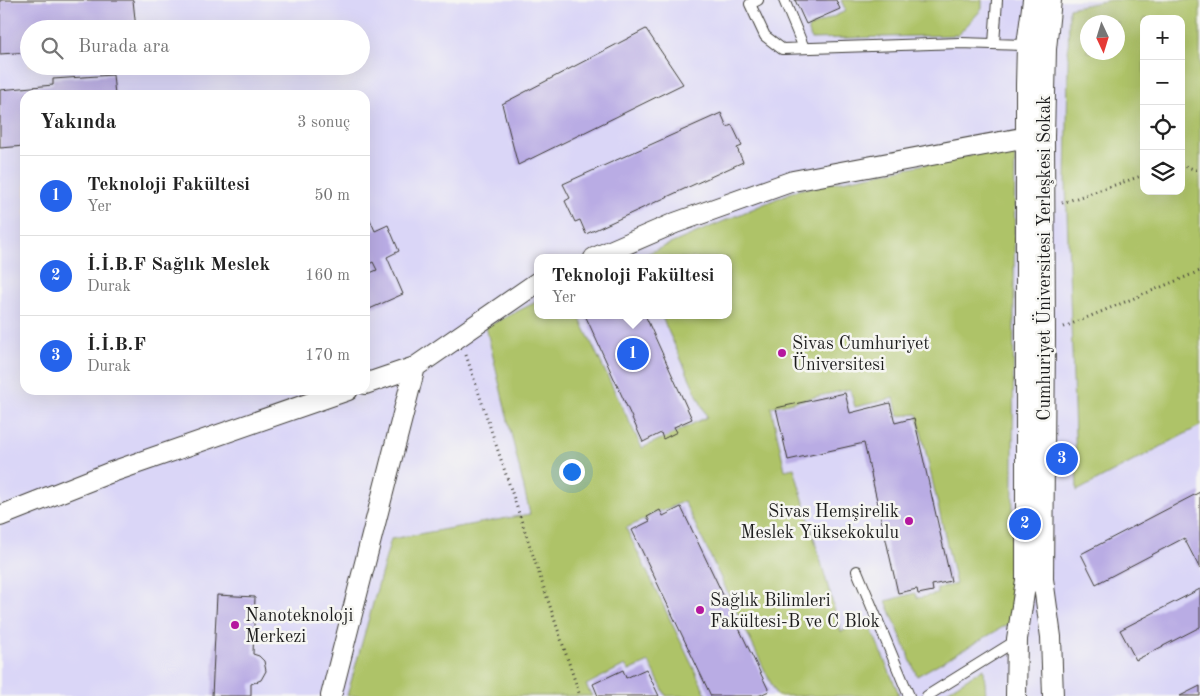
<!DOCTYPE html>
<html lang="tr">
<head>
<meta charset="utf-8">
<style>
	body { margin:0; font-family:"Old Standard TT",serif; background:#f6f6f6; color:#222 }
	.controls { position:absolute; right:15px; top:15px; display:grid; overflow:hidden; border-radius:10px; box-shadow:0 5px 20px #0002 }
	.controls button { width:45px; height:45px; display:grid; place-items:center; padding:0; border:0; border-bottom:1px solid #e0e0e0; background:#fff; color:#222; font:25px sans-serif }
	.compass { position:absolute; left:1080px; top:15px; width:45px; height:45px; border-radius:50%; background:#fff; box-shadow:0 5px 20px #0002; rotate:176deg }
	.you { position:absolute; left:571px; top:471px; width:18px; height:18px; margin:-12px; border:4px solid #fff; border-radius:50%; background:#1a73e8; box-shadow:0 0 0 8px #1a73e833 }
	.badge { display:grid; place-items:center; width:32px; height:32px; border-radius:50%; background:#2563eb; color:#fff; font-size:16px; font-weight:700 }
	.pin { position:absolute; translate:-50% -50%; border:2px solid #fff; box-shadow:0 1px 5px #0006 }
	.popup { position:absolute; left:534px; top:254px; width:198px; height:65px; box-sizing:border-box; display:grid; place-content:center; border-radius:10px; background:#fff; filter:drop-shadow(0 1px 4px #0005); font-size:16px; white-space:nowrap; color:#767676 }
	.popup b { font-size:19px; color:#222 }
	.popup::after { content:''; position:absolute; left:50%; top:100%; margin-left:-10px; border:10px solid transparent; border-top-color:#fff }
	.list { margin:0; padding:0; list-style:none }
	h2 { display:flex; justify-content:space-between; align-items:center; height:65px; margin:0; padding:0 20px; font-size:21px }
	h2 small { font-size:16px; font-weight:400; color:#767676 }
	.list li { display:grid; grid-template-columns:32px 1fr auto; gap:15px; align-items:center; box-sizing:border-box; height:80px; padding:0 20px; border-top:1px solid #e0e0e0 }
	.list b { display:block; font-size:19px; white-space:nowrap }
	.list p { margin:0; font-size:16px; white-space:nowrap; color:#767676 }
	.list em { font-size:16px; font-style:normal; color:#767676 }
	.icon { flex:none; width:28px; height:28px; fill:none; stroke:currentColor; stroke-width:2; stroke-linecap:round; stroke-linejoin:round }
	.map { position:relative; flex:none; width:1200px; height:696px; overflow:hidden }
	.search { position:absolute; background:#fff; box-shadow:0 5px 20px #0002; left:20px; top:20px; width:350px; height:55px; display:flex; align-items:center; gap:12px; box-sizing:border-box; padding:0 18px; border-radius:28px; color:#767676; font-size:19px }
	.panel { position:absolute; background:#fff; box-shadow:0 5px 20px #0002; left:20px; top:90px; width:350px; height:305px; border-radius:15px }
	.map>svg:first-child { display:block }
</style>
</head>
<body>
<div class="map">
<svg width="1200" height="696" viewBox="0 0 1200 696">
	<rect width="100%" height="100%" fill="#f6f6f2"/>
	<filter id="ink" filterUnits="userSpaceOnUse"><feTurbulence type="fractalNoise" baseFrequency=".02" numOctaves="2"/><feDisplacementMap in="SourceGraphic" scale="10" xChannelSelector="R" yChannelSelector="G"/><feConvolveMatrix kernelMatrix="1 2 1 2 8 2 1 2 1" color-interpolation-filters="sRGB"/></filter>
	<filter id="wash" filterUnits="userSpaceOnUse"><feTurbulence type="fractalNoise" baseFrequency=".0096" numOctaves="4" result="noise"/><feDisplacementMap in="SourceGraphic" scale="20" xChannelSelector="R" yChannelSelector="G"/><feGaussianBlur stdDeviation="1.12" result="paint"/><feColorMatrix in="noise" values="0 0 0 0 0 0 0 0 0 0 0 0 0 0 0 0 0 1.4 0 .05"/><feComposite in="paint" operator="in"/></filter>
	<g filter="url(#wash)">
		<rect width="100%" height="100%" fill="#efe1c3"/>
		<path fill="#dad6f7" fill-rule="evenodd" d="M 0,0 L 1200,0 L 1200,696 L 0,696 ZM 1144,19 L 1181,19 L 1181,191 L 1144,191 ZM 1088,22 L 1118,22 L 1118,52 L 1088,52 ZM 29,29 L 361,29 L 361,66 L 29,66 ZM 25,95 L 365,95 L 365,390 L 25,390 ZM 538,258 L 728,258 L 728,315 L 538,315 Z"/>
		<path fill="#aec367" stroke="#657042" fill-rule="evenodd" d="M 841,0 L 982,0 L 982,9 L 958,35 L 811,39 L 808,28 L 846,11 Z
			M 1111,0 L 1200,0 L 1200,426 L 1077,491 L 1066,184 L 1069,8 ZM 1144,19 L 1181,19 L 1181,191 L 1144,191 ZM 1088,22 L 1118,22 L 1118,52 L 1088,52 Z
			M 1015,146 L 1012,622 L 917,676 L 886,601 L 915,593 L 917,598 L 938,594 L 936,589 L 956,584 L 917,414 L 898,416 L 894,398 L 855,407 L 850,389 L 771,407 L 785,470 L 794,468 L 841,632 L 867,619 L 899,694 L 894,696 L 777,696 L 684,501 L 626,528 L 707,696 L 666,696 L 649,662 L 629,671 L 625,665 L 586,685 L 592,696 L 347,696 L 391,539 L 530,514 L 486,327 L 538,301 L 538,315 L 578,315 L 642,448 L 707,417 L 661,315 L 728,315 L 728,258 L 637,258 L 797,190 Z
			M 984,668 L 986,696 L 939,696 Z"/>
		<g id="blocks">
			<path fill="#b9ace4" d="M 0,0 L 133,0 L 136,29 L 29,29 L 29,52 L 0,54 Z
				M 795,0 L 836,0 L 840,9 L 806,24 Z
				M 646,29 L 683,84 L 518,165 L 502,104 Z
				M 113,75 L 115,95 L 25,95 L 25,146 L 0,148 L 0,90 L 53,85 L 53,79 Z
				M 721,113 L 727,127 L 732,125 L 742,146 L 737,148 L 743,162 L 586,234 L 580,220 L 575,222 L 565,201 L 570,198 L 563,184 Z
				M 365,208 L 375,231 L 388,225 L 399,251 L 387,257 L 403,294 L 365,311 L 365,275 L 377,270 L 373,262 L 365,266 Z
				M 585,315 L 645,315 L 692,419 L 674,427 L 677,432 L 663,439 L 661,433 L 643,442 Z
				M 845,393 L 850,413 L 890,403 L 895,423 L 914,418 L 951,581 L 932,585 L 933,591 L 918,594 L 917,589 L 898,593 L 864,443 L 788,460 L 776,408 Z
				M 1200,492 L 1200,569 L 1184,538 L 1096,584 L 1081,554 Z
				M 681,507 L 769,691 L 758,696 L 711,696 L 632,530 L 650,521 L 647,517 L 660,510 L 663,516 Z
				M 1200,589 L 1200,627 L 1136,660 L 1120,630 Z
				M 217,595 L 255,597 L 253,654 L 259,656 L 264,661 L 266,671 L 261,680 L 251,684 L 251,696 L 212,696 Z
				M 646,669 L 659,696 L 598,696 L 593,684 L 623,670 L 626,678 Z
				M 1200,686 L 1200,696 L 1180,696 Z"/>
		</g>
	</g>
	<g filter="url(#ink)">
		<use href="#blocks" fill-opacity="0" stroke="#3c3a35" stroke-width="1"/>
		<g fill="none" stroke-linecap="round" stroke-linejoin="round">
			<g stroke="#3c3a35" stroke-width="12">
				<path id="service" d="M 758,0 L 750,4 L 765,36 L 782,49 L 960,43 L 1027,45
					M 784,0 L 804,48
					M 994,44 L 997,0
					M 857,571 L 909,696
					M 927,696 L 1017,640"/>
			</g>
			<g stroke="#3c3a35" stroke-width="22">
				<path id="minor" d="M 1051,0 L 1046,49 L 1044,137 L 1045,335 L 1043,579 L 1051,637 L 1053,696
					M 594,258 L 675,223 L 793,181 L 1027,137
					M 365,384 L 415,367
					M 0,516 L 109,473 L 348,390
					M 331,696 L 415,367 L 538,282
					M 1016,696 L 1017,639 L 1026,580 L 1026,85 L 1027,45 L 1033,0"/>
			</g>
			<path stroke="#3c3a35" stroke-width="3" stroke-dasharray="1 4" stroke-linecap="butt" d="M 1181,165 L 1200,171
				M 1062,203 L 1144,175
				M 1064,327 L 1200,271
				M 466,355 L 580,696"/>
			<use href="#service" stroke="#fff" stroke-width="10"/>
			<use href="#minor" stroke="#fff" stroke-width="20"/>
		</g>
	</g>
	<g fill="#b5179e" stroke="#f6f6f2" stroke-width="2">
		<circle cx="782" cy="353" r="5"/>
		<circle cx="909" cy="521" r="5"/>
		<circle cx="700" cy="610" r="5"/>
		<circle cx="235" cy="625" r="5"/>
	</g>
	<g text-anchor="middle" stroke-width="5" stroke-linejoin="round" paint-order="stroke">
		<g font-size="18" fill="#1c1c1c" stroke="#f6f6f2">
			<text transform="translate(1044 258) rotate(-90)" y="6">Cumhuriyet Üniversitesi Yerleşkesi Sokak</text>
		</g>
		<g font-size="18" fill="#1c1c1c" stroke="#f6f6f2" text-anchor="start">
			<text x="792" y="349">Sivas Cumhuriyet<tspan x="792" dy="21">Üniversitesi</tspan></text>
			<text x="899" y="517" text-anchor="end">Sivas Hemşirelik<tspan x="899" dy="21">Meslek Yüksekokulu</tspan></text>
			<text x="710" y="606">Sağlık Bilimleri<tspan x="710" dy="21">Fakültesi-B ve C Blok</tspan></text>
			<text x="245" y="621">Nanoteknoloji<tspan x="245" dy="21">Merkezi</tspan></text>
		</g>
	</g>
</svg>
<div class="controls">
<button>+</button>
<button>−</button>
<button><svg class="icon" aria-label="locate" viewBox="0 0 24 24"><circle cx="12" cy="12" r="6"/><path d="M12 2v4M12 18v4M2 12h4M18 12h4"/></svg></button>
<button><svg class="icon" aria-label="layers" viewBox="0 0 24 24"><path d="M12 4l9 5-9 5-9-5zM3 14l9 5 9-5"/></svg></button>
</div>
<svg class="compass" viewBox="-18 -18 36 36"><path d="M0-13l5 13h-10z" fill="#e53935"/><path d="M0 13l5-13h-10z" fill="#767676"/></svg>
<div class="you"></div>
<div class="pin badge" style="left:633px;top:354px">1</div>
<div class="popup"><b>Teknoloji Fakültesi</b>Yer</div>
<div class="pin badge" style="left:1025px;top:524px">2</div>
<div class="pin badge" style="left:1062px;top:459px">3</div>
<div class="search"><svg class="icon" aria-label="search" viewBox="0 0 24 24"><circle cx="10" cy="10" r="6"/><path d="M15 15l6 6"/></svg>Burada ara</div>
<section class="panel">
<h2>Yakında<small>3 sonuç</small></h2>
<ul class="list">
<li><span class="badge">1</span><div><b>Teknoloji Fakültesi</b><p>Yer</p></div><em>50 m</em></li>
<li><span class="badge">2</span><div><b>İ.İ.B.F Sağlık Meslek</b><p>Durak</p></div><em>160 m</em></li>
<li><span class="badge">3</span><div><b>İ.İ.B.F</b><p>Durak</p></div><em>170 m</em></li>
</ul>
</section>
</div>
</body>
</html>
